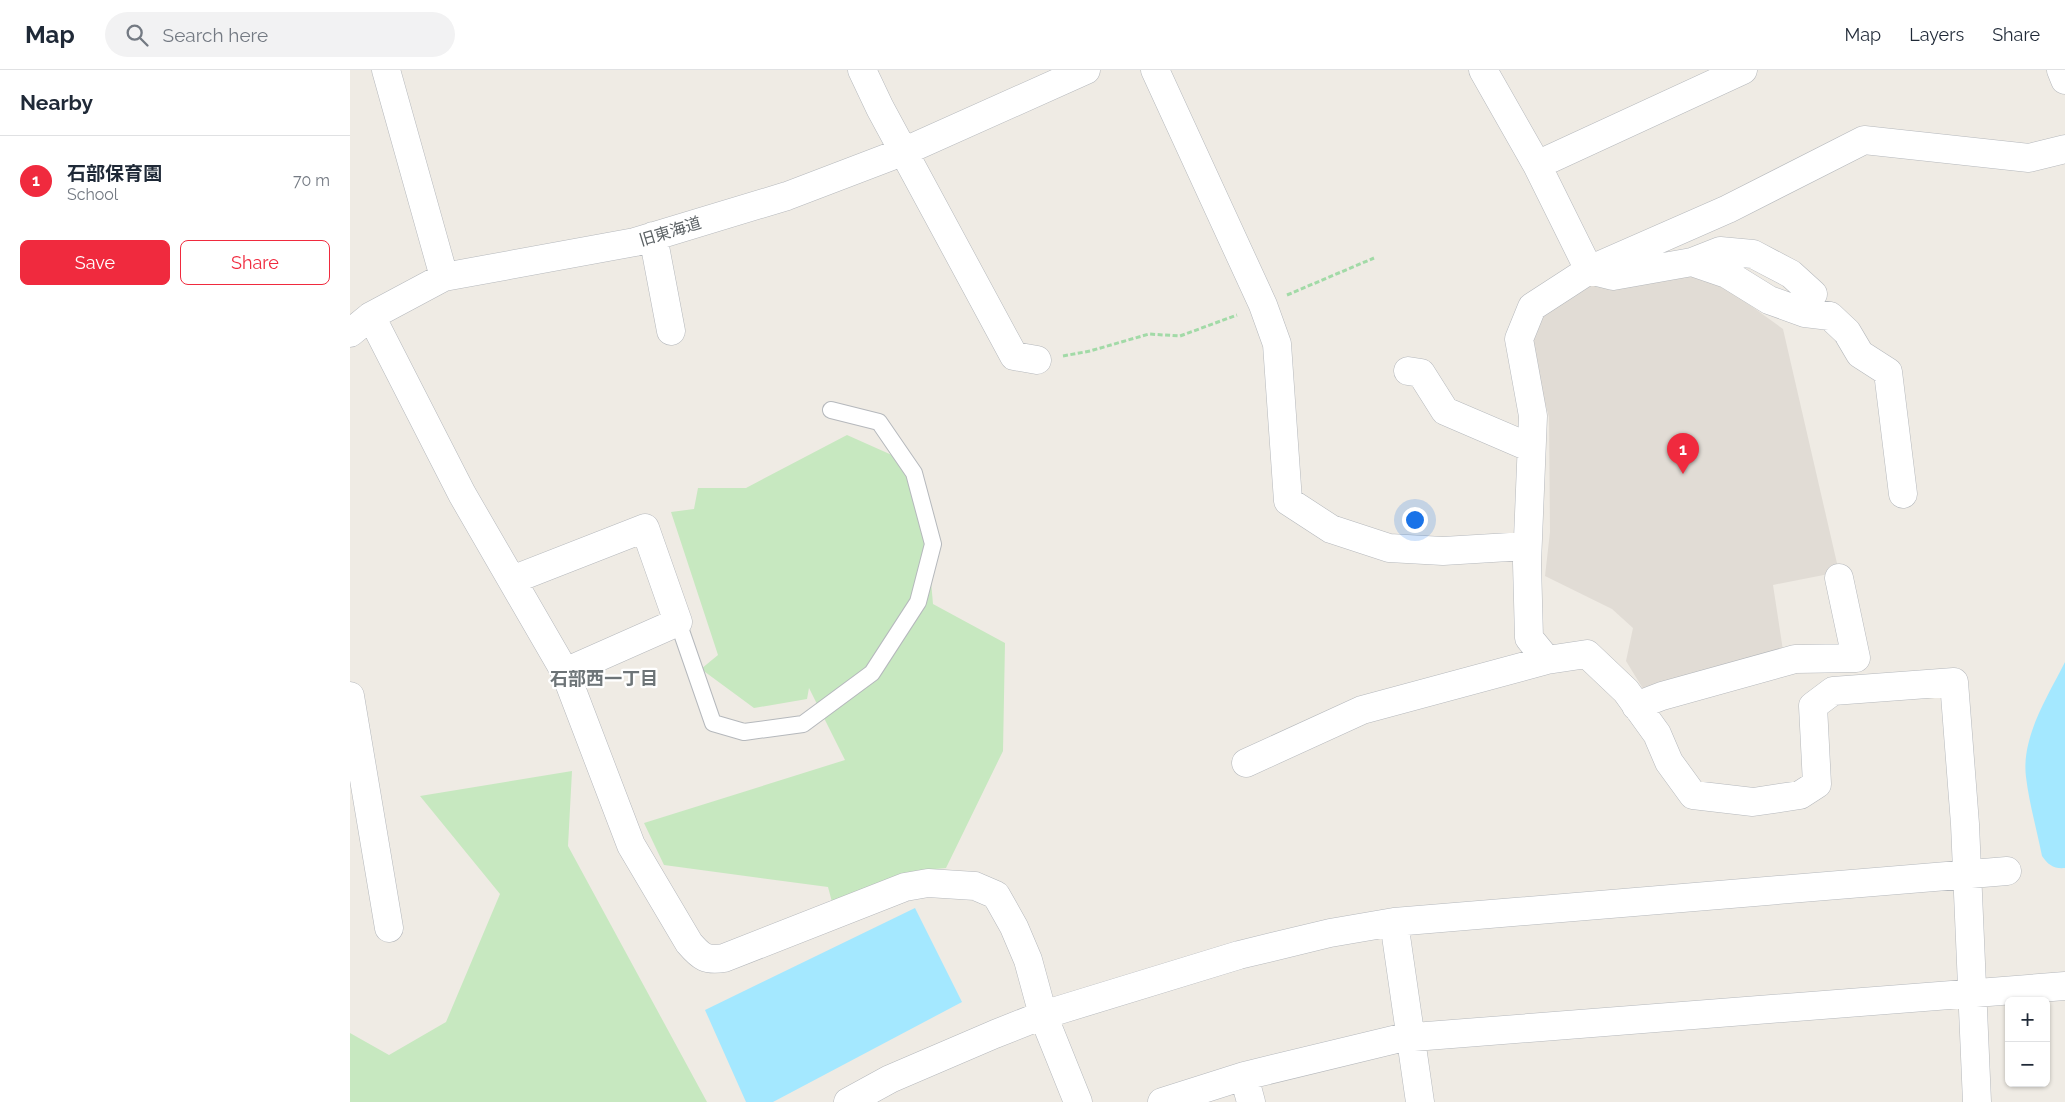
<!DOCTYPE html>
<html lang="en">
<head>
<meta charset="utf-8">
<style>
	body { margin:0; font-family:Raleway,"Noto Sans JP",sans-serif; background:#f2f2f3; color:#1f2937 }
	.controls { position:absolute; right:15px; bottom:15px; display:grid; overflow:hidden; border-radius:8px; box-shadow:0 1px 4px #0004 }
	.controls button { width:45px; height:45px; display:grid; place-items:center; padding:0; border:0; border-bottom:1px solid #e0e1e3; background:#fff; color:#1f2937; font:25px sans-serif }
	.you { position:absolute; left:1064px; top:449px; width:18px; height:18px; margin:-12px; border:4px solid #fff; border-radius:50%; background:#1a73e8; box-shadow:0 0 0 8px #1a73e833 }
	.badge { display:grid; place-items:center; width:32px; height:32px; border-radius:50%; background:#f02a3e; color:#fff; font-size:16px; font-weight:700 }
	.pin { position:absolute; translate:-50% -41px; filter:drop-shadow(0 1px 2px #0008) }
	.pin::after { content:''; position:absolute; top:26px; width:18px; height:15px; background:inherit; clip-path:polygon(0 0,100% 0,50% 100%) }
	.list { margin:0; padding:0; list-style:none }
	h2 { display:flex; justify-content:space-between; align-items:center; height:65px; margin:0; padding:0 20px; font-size:21px }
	h2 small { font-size:16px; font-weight:400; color:#747a83 }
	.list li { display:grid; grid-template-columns:32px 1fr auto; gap:15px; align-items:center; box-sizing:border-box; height:90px; padding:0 20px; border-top:1px solid #e0e1e3 }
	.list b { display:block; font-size:19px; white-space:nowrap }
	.list p { margin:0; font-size:16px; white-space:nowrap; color:#747a83 }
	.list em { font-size:16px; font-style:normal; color:#747a83 }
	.actions { display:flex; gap:10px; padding:15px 20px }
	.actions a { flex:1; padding:11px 0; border:1px solid #f02a3e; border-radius:8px; text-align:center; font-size:18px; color:#f02a3e }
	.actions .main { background:#f02a3e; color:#fff }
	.icon { flex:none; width:28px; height:28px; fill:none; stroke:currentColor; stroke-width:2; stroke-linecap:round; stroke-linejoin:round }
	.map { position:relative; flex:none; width:1715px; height:1032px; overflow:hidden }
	header { display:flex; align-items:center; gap:30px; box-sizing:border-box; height:70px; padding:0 25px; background:#fff; border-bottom:1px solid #e0e1e3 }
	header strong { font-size:24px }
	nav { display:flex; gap:28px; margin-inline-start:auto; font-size:18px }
	.search { width:350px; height:45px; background:#f2f2f3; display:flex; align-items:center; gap:12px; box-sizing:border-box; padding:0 18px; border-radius:28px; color:#747a83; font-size:19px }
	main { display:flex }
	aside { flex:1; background:#fff }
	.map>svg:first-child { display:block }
</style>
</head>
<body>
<header>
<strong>Map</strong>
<div class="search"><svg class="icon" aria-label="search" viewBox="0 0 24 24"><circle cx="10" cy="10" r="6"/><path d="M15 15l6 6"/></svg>Search here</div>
<nav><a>Map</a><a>Layers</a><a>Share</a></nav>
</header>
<main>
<aside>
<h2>Nearby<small></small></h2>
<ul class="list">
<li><span class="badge">1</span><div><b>石部保育園</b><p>School</p></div><em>70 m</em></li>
</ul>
<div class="actions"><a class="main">Save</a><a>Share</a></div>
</aside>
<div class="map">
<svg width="1715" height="1032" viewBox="0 0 1715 1032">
	<rect width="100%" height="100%" fill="#efebe4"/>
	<path fill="#e1dcd5" d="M 1313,202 L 1365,210 L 1433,259 L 1489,502 L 1423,515 L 1434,587 L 1295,622 L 1276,591 L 1283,558 L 1262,539 L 1195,506 L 1200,462 L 1199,347 L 1179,275 L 1194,240 L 1235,216 Z"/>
	<path fill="#c7e8c0" d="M 497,365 L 571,398 L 583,534 L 655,573 L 653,681 L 596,798 L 566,801 L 482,832 L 478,817 L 314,795 L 294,753 L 495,690 L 459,618 L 457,629 L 404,638 L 351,599 L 368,585 L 321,442 L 344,439 L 348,418 L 396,418 Z
		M 222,701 L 218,776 L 357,1032 L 0,1032 L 0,963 L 39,985 L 96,952 L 150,824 L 70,726 Z"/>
	<path fill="#a4e8ff" d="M 1715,592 L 1715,798 C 1704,799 1698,795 1692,786 C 1687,760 1679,733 1676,707 C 1671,667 1698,626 1715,592 Z
		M 565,838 L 612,932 L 423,1032 L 396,1032 L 355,940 Z"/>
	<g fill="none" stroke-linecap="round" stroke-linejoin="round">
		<g stroke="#b5b8bc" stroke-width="18">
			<path id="lane" d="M 328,552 L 363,653 L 394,662 L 453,654 L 522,603 L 568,532 L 583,474 L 564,403 L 529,352 L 481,340"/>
		</g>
		<g stroke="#b5b8bc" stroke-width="29">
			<path id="street" d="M 36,0 L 94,207
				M 512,0 L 530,38 L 664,286 L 687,290
				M 805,0 L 913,235 L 927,274 L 938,431 L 981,459 L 1039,478 L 1093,481 L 1177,476
				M 1133,0 L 1187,95 L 1239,200
				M 1711,0 L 1715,10
				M 1187,95 L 1393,0
				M 303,166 L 321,261
				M 1342,192 L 1377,204 L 1419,230 L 1455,243 L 1480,246 L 1497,262 L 1510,284 L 1538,302 L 1553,424
				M 1243,201 L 1263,206 L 1342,192 L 1370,181 L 1403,184 L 1441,204 L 1463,224
				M 21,246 L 112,424 L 215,602 L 281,775 L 339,873 C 351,887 356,891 374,888 L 555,817 L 578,813 L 625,816 L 646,825 L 664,857 L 678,890 L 693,945 L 728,1032
				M 0,263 L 21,246 L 94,207 L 285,172 L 437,126 L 555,81 L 736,0
				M 1058,301 L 1071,303 L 1095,341 L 1181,378
				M 162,510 L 295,458 L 328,552 L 215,602
				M 0,626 L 39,858
				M 1286,636 L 1312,626 L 1445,589 L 1506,588 L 1489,508
				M 896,693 L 1012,640 L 1197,590
				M 1044,852 L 1070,1032
				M 894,1006 L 901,1032
				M 498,1032 L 540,1009 L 645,964 L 693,945 L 889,885 L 980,863 L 1044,852 L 1657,801
				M 812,1032 L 894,1006 L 1051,968 L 1715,916
				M 1627,1032 L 1615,754 L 1604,612 L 1483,621 L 1463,636 L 1467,714 L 1450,725 L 1403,732 L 1343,725 L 1319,692 L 1307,664 L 1276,621 L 1237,584 L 1197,590 L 1179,568 L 1177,493 L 1183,346 L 1169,269 L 1182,237 L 1239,200 L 1378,139 L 1514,70 L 1679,88 L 1715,79"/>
		</g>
		<path stroke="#a2daa7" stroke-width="3" stroke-dasharray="5 2.5" stroke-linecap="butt" d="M 937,225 L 1024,188
			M 713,286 L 740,281 L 799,264 L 830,266 L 887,245"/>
		<use href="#lane" stroke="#fff" stroke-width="16"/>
		<use href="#street" stroke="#fff" stroke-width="28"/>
	</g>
	<g text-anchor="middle" stroke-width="4.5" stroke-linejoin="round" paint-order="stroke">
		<g font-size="16" fill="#5c6265" stroke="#fff">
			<text transform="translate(320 161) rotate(-17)" y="6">旧東海道</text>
		</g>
		<g font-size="18" font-weight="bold" fill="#6d7477" stroke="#fff">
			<text x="254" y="615">石部西一丁目</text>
		</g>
	</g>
</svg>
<div class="controls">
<button>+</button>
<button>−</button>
</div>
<div class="you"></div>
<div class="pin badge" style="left:1333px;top:404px">1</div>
</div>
</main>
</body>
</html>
